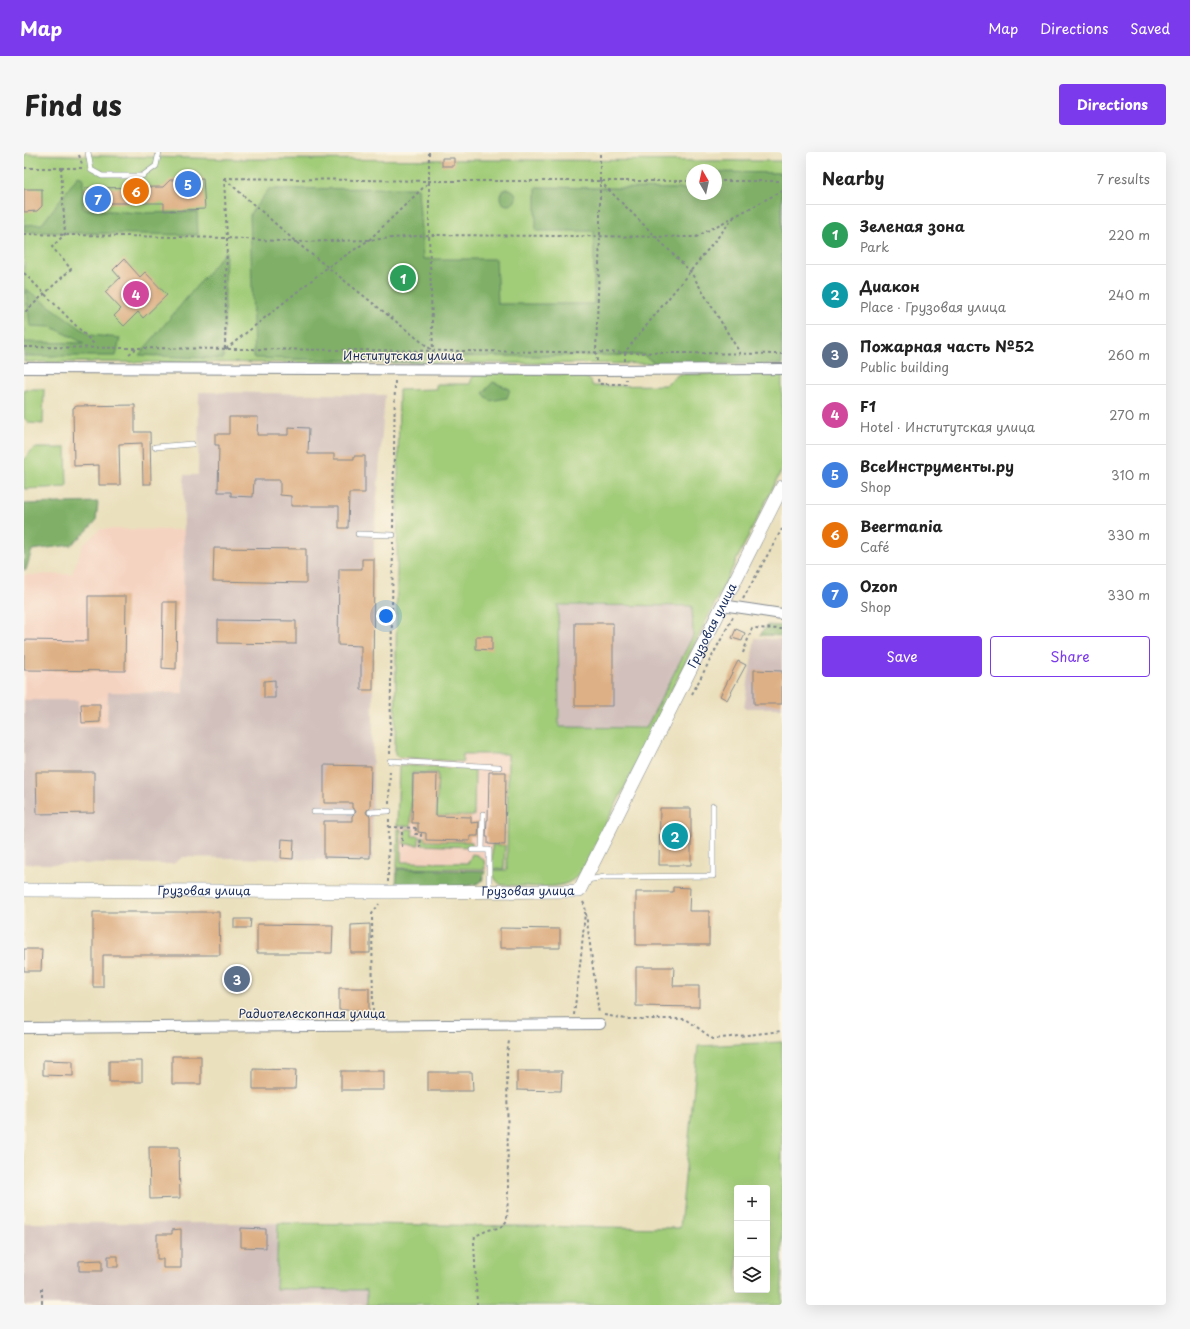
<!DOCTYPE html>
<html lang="en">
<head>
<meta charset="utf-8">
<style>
	body { margin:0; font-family:"Playpen Sans",sans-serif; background:#f6f6f6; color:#222 }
	.controls { position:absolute; right:12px; bottom:12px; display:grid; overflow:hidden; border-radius:4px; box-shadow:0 4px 16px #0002 }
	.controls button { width:36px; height:36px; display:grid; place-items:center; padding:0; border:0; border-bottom:1px solid #e0e0e0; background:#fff; color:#222; font:20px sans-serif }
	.compass { position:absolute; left:662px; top:12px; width:36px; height:36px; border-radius:50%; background:#fff; box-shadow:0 4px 16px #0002; rotate:351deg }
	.you { position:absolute; left:362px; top:464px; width:14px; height:14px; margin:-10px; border:3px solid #fff; border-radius:50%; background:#1a73e8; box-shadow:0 0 0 6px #1a73e833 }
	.badge { display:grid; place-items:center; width:26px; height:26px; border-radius:50%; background:#7c3aed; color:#fff; font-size:13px; font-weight:700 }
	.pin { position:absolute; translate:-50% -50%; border:2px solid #fff; box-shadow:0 1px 4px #0006 }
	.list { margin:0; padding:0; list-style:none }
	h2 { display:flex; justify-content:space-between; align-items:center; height:52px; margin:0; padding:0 16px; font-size:17px }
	h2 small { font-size:13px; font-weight:400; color:#767676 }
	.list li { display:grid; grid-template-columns:26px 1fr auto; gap:12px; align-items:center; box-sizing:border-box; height:60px; padding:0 16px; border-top:1px solid #e0e0e0 }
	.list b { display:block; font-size:15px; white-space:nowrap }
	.list p { margin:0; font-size:13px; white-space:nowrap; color:#767676 }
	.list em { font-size:13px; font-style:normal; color:#767676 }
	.actions { display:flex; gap:8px; padding:12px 16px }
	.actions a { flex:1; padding:9px 0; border:1px solid #7c3aed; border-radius:4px; text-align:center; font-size:14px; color:#7c3aed }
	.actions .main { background:#7c3aed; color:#fff }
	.icon { flex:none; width:22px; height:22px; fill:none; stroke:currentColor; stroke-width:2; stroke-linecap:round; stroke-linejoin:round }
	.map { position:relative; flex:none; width:758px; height:1153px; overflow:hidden; border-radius:4px }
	header { display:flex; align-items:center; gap:24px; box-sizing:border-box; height:56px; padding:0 20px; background:#7c3aed; color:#fff }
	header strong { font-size:19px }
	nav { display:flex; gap:22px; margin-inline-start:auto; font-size:14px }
	.intro { display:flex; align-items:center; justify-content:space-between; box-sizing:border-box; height:96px; padding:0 24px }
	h1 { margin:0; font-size:28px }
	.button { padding:10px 18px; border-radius:4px; background:#7c3aed; color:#fff; font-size:14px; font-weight:700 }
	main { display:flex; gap:24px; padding:0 24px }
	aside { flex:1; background:#fff; border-radius:4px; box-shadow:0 4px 16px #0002 }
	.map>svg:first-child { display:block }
</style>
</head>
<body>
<header>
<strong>Map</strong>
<nav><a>Map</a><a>Directions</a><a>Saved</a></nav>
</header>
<div class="intro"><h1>Find us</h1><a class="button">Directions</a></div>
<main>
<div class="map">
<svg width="758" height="1153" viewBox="0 0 758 1153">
	<rect width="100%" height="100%" fill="#fcf5e5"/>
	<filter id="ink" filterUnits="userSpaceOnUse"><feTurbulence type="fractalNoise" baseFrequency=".025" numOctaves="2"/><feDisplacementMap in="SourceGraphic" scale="8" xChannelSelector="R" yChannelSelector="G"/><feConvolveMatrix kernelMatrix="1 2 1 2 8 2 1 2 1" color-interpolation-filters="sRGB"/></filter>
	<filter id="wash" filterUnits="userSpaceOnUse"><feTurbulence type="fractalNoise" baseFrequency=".012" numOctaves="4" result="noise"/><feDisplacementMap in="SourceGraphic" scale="16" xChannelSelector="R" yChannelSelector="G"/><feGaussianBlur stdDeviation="0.9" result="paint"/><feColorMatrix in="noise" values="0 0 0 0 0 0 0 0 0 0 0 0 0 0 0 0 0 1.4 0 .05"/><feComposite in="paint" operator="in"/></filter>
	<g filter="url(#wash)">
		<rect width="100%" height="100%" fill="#eae0bd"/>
		<path fill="#f5d3c1" d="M 76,377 L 160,378 L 159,541 L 84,540 L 83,575 L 54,575 L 53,548 L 0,548 L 0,423 L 48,422 L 59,393 Z
			M 374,601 L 483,603 L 481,718 L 373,717 Z"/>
		<path fill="#d1c0bc" d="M 175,240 L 361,243 L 350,383 L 348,709 L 159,705 L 149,712 L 0,712 L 0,548 L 54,548 L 54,575 L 83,575 L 84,540 L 159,541 L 160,323 L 174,323 Z
			M 534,454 L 668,454 L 669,484 L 622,575 L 536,575 Z
			M 731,486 L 758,487 L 758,556 L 720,556 Z
			M 0,1071 L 254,1071 L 252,1137 L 343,1138 L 343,1153 L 0,1153 Z"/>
		<path fill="#a1cc78" stroke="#5e7e6b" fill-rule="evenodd" d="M 0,2 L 209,7 L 758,9 L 758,212 L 0,210 ZM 668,18 L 692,18 L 692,42 L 668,42 Z
			M 456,221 L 558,223 L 565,227 L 569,234 L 641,233 L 655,222 L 758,223 L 758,317 L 614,605 L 615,607 L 558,719 C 553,724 550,728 543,731 C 529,738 495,733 478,733 C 472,730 470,725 468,718 L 483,718 L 484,602 L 439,602 L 439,610 L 374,605 L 371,603 L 371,600 L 375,238 L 412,237 L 412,232 L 446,232 L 448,225 ZM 534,453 L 668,454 L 669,484 L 622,576 L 535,575 Z
			M 0,237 L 20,237 L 19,272 L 5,271 L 0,266 Z
			M 10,296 L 42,296 L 43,335 L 0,337 L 0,307 Z
			M 375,613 L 451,617 L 450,664 L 412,664 L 414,621 L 388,621 L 387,674 L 373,674 Z
			M 374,677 L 377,677 L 377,710 L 444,711 L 448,702 L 453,703 L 460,708 L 461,717 L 373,716 Z
			M 381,677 L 389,677 L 388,684 L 395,684 L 395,693 L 380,692 Z
			M 398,685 L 402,685 L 402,689 L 448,690 L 448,695 L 398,693 Z
			M 468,693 L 481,693 L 480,717 L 468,717 Z
			M 758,890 L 758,1153 L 343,1153 L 343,1138 L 252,1137 L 254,1071 L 656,1076 L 674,894 ZM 713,1036 L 743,1036 L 743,1138 L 713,1138 Z"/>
		<path fill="#80b068" stroke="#4e7063" d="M 665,20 L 668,20 L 668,42 L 692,42 L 692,20 L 758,21 L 758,213 L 631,211 L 619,203 L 403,205 L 396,210 L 230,206 L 226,62 L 245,37 L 394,36 L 399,107 L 472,107 L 474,152 L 570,152 L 570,79 L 512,79 L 512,35 L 665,37 Z
			M 54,24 L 59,26 L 59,57 L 116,61 L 173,60 L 174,83 L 0,80 L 0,73 L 18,72 Z
			M476 45a8 8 0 1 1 16 0a8 8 0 1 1-16 0Z
			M 202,99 L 199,207 L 115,203 Z
			M 2,137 L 66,183 L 96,186 L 92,204 L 0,204 L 0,190 L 60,191 L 28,175 L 6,174 Z
			M 469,230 L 486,237 L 483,246 L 466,249 L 459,241 Z
			M 74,350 L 72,369 L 58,384 L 47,393 L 8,398 L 2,418 L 0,418 L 0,352 Z
			M 743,473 L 758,474 L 758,484 L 736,483 Z
			M 373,717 L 461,719 L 458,729 L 452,732 L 442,734 L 372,735 Z"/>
		<g id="blocks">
			<path fill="#deb085" d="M 418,6 L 430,6 L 430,14 L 418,14 Z
				M 179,26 L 181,57 L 140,59 L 140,51 L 62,51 L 61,36 L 139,35 L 146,28 Z
				M 0,37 L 18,37 L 18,54 L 13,59 L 0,60 Z
				M 100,107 L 116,125 L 121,120 L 143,143 L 119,166 L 114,160 L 100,174 L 90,164 L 97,157 L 81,140 L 96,126 L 89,118 Z
				M 111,253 L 111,280 L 126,280 L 127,332 L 119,332 L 118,291 L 95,292 L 96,333 L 75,333 L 75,313 L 50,314 L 49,256 L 53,254 Z
				M 205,265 L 234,265 L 233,283 L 264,283 L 264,275 L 285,276 L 284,302 L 310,302 L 310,307 L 330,307 L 330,304 L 341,304 L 341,341 L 325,341 L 324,376 L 315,376 L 315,354 L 267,354 L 267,344 L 256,343 L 256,328 L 230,328 L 229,345 L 207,344 L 207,340 L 194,340 L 195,293 L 191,293 L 191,282 L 205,282 Z
				M 190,396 L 282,397 L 282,431 L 189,429 Z
				M 338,407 L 350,407 L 349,538 L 337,538 L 337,494 L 314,493 L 315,417 L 338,417 Z
				M 64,444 L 102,444 L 101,519 L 0,518 L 0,488 L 64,489 Z
				M 139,450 L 153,450 L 152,517 L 138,516 Z
				M 194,468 L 272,469 L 272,492 L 194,491 Z
				M 551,471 L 589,471 L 589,554 L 551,554 Z
				M 712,477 L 721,481 L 718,489 L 708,486 Z
				M 452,484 L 468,484 L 468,498 L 452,497 Z
				M 714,509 L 722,513 L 703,548 L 696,544 Z
				M 730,518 L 758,519 L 758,552 L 730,552 Z
				M 251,528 L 251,546 L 240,546 L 240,529 Z
				M 57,552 L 76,552 L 76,570 L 58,571 Z
				M 300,613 L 347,614 L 346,656 L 344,657 L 342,660 L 343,662 L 346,664 L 346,706 L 300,705 L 300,669 L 328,669 L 328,664 L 332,660 L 331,658 L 328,656 L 328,651 L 300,651 Z
				M 12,620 L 70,620 L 70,661 L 13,662 Z
				M 465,620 L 482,620 L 481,693 L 464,692 L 464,685 L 462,685 L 463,668 L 464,668 Z
				M 389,622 L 413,622 L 412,664 L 447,665 L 447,671 L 455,670 L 454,684 L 446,684 L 446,689 L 402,688 L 402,681 L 394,680 L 394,671 L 388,671 Z
				M 636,656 L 667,656 L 667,713 L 635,713 Z
				M 258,687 L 270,688 L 269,707 L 257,706 Z
				M 649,735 L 666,736 L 665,759 L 685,759 L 685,793 L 612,793 L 612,740 L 649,740 Z
				M 69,760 L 195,760 L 196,803 L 79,803 L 79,835 L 69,835 Z
				M 210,767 L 227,767 L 226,776 L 210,776 Z
				M 233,772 L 309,773 L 308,801 L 233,801 Z
				M 346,772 L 346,801 L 327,801 L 327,773 Z
				M 476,776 L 536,777 L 536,796 L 476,796 Z
				M 0,797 L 18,797 L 17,819 L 0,819 Z
				M 612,815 L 650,815 L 649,834 L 675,834 L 675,855 L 612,854 Z
				M 315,836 L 345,836 L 345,864 L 334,864 L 334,858 L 315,858 Z
				M 148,904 L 177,904 L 177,932 L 148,932 Z
				M 19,908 L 49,909 L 49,924 L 19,923 Z
				M 85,909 L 118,909 L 118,930 L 85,930 Z
				M 229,917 L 272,918 L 271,937 L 229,937 Z
				M 317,919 L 360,919 L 360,938 L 317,938 Z
				M 493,919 L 538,919 L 537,939 L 493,938 Z
				M 404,920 L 448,920 L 449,939 L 404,939 Z
				M 125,995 L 155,995 L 156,1046 L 126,1047 Z
				M 217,1076 L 242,1077 L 242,1096 L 217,1095 Z
				M 157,1077 L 157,1116 L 139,1116 L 139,1107 L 133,1107 L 133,1082 L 148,1082 L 148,1078 Z
				M 84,1104 L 94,1104 L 94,1115 L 84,1115 Z
				M 78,1108 L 78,1119 L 55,1119 L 55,1109 Z"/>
		</g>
	</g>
	<g filter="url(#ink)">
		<use href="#blocks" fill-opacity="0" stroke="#82888e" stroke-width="1"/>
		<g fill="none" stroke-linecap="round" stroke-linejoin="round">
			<g stroke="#82888e" stroke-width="6">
				<path id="service" d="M 64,0 L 67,18 L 78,24 L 118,24 L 132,14 L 135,0
					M 131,295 L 168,292
					M 334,382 L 369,383
					M 366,609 L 475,615
					M 290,660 L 328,660
					M 346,660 L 365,659
					M 448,698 L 465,698 L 465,738
					M 458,698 L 459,662
					M 563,728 L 581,725 L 689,724 L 689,654"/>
			</g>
			<g stroke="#82888e" stroke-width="12">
				<path id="minor" d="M 0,216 L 574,218 L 758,217
					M 698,453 L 758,462
					M 0,876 L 576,872"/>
			</g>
			<g stroke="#82888e" stroke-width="14">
				<g id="tertiary">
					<path id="s1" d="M 0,738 L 364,740 L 555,739 L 758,335"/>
				</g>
			</g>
			<path stroke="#82888e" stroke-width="2" stroke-dasharray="3 3" stroke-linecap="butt" d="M 405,0 L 405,83 L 409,199
				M 55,3 L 58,12
				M 0,16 L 37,16 L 41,82 L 28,95 L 47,117 L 0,161
				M 37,16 L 59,16
				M 200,26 L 406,29 L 668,29
				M 200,26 L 203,86 L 201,197
				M 201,27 L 272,90 L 409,199
				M 576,29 L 666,119 L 716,201
				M 692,29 L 758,29
				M 0,82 L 203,86 L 272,90 L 345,88 L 405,83 L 672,85 L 758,39
				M 0,121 L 74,196
				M 0,195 L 758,202
				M 202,197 L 304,115 L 345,88 L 406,29
				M 105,202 L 112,197
				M 573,209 L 572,200 L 576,84 L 576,0
				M 601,209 L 601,200 L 711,64
				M 574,227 L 575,232 L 602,232 L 602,227
				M 369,376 L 371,226
				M 719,447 L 758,377
				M 719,501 L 728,476 L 758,477
				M 668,542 L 710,463
				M 366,602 L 369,390
				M 365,652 L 366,616
				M 365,675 L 394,676
				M 392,676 L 391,682 L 397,682 L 396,696
				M 378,695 L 378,676
				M 364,730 L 365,666
				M 559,750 L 561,754 L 575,862
				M 550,863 L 557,804 L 561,760
				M 580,863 L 602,867 L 662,867 L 689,887 L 758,879
				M 349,865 L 348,762 L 355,752
				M 18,1136 L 18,1153
				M 453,1153 L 450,1090 L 451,1084 L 464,1078 L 474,1076 L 480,1073 L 483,1068 L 484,1039 L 483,902 L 485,889"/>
			<use href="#service" stroke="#fff" stroke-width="5"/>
			<use href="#minor" stroke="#fff" stroke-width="10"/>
			<use href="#tertiary" stroke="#fff" stroke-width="13"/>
		</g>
	</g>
	<g text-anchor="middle" stroke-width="3" stroke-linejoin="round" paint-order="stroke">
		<g font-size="12" fill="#1b2f5e" stroke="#fcf5e5">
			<text x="379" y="208">Институтская улица</text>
			<text dy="4" stroke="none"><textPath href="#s1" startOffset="852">Грузовая улица</textPath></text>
			<text dy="4" stroke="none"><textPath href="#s1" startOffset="504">Грузовая улица</textPath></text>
			<text dy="4" stroke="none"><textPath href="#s1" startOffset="180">Грузовая улица</textPath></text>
			<text x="288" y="866">Радиотелескопная улица</text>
		</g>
	</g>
</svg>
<div class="controls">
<button>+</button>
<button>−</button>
<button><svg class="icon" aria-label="layers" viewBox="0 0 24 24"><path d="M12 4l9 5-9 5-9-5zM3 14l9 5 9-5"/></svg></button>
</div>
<svg class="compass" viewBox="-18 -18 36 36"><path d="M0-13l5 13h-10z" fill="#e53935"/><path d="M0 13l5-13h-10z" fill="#767676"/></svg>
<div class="you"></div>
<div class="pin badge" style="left:379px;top:126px;background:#2e9e5b">1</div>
<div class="pin badge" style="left:651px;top:684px;background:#0f9aa8">2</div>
<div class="pin badge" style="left:213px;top:827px;background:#5c6f8a">3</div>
<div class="pin badge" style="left:112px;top:142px;background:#d1479c">4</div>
<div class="pin badge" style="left:164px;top:32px;background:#3f7fe0">5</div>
<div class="pin badge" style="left:112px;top:39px;background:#e8710a">6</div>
<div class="pin badge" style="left:74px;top:47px;background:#3f7fe0">7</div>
</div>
<aside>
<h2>Nearby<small>7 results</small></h2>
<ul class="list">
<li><span class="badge" style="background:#2e9e5b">1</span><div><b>Зеленая зона</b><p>Park</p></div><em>220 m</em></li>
<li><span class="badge" style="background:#0f9aa8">2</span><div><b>Диакон</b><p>Place · Грузовая улица</p></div><em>240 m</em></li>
<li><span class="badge" style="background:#5c6f8a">3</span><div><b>Пожарная часть №52</b><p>Public building</p></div><em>260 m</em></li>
<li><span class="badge" style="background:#d1479c">4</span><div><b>F1</b><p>Hotel · Институтская улица</p></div><em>270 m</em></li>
<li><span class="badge" style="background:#3f7fe0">5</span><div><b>ВсеИнструменты.ру</b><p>Shop</p></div><em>310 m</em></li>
<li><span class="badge" style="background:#e8710a">6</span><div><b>Beermania</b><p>Café</p></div><em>330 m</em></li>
<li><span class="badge" style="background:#3f7fe0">7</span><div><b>Ozon</b><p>Shop</p></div><em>330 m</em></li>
</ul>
<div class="actions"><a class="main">Save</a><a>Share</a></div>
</aside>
</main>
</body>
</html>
